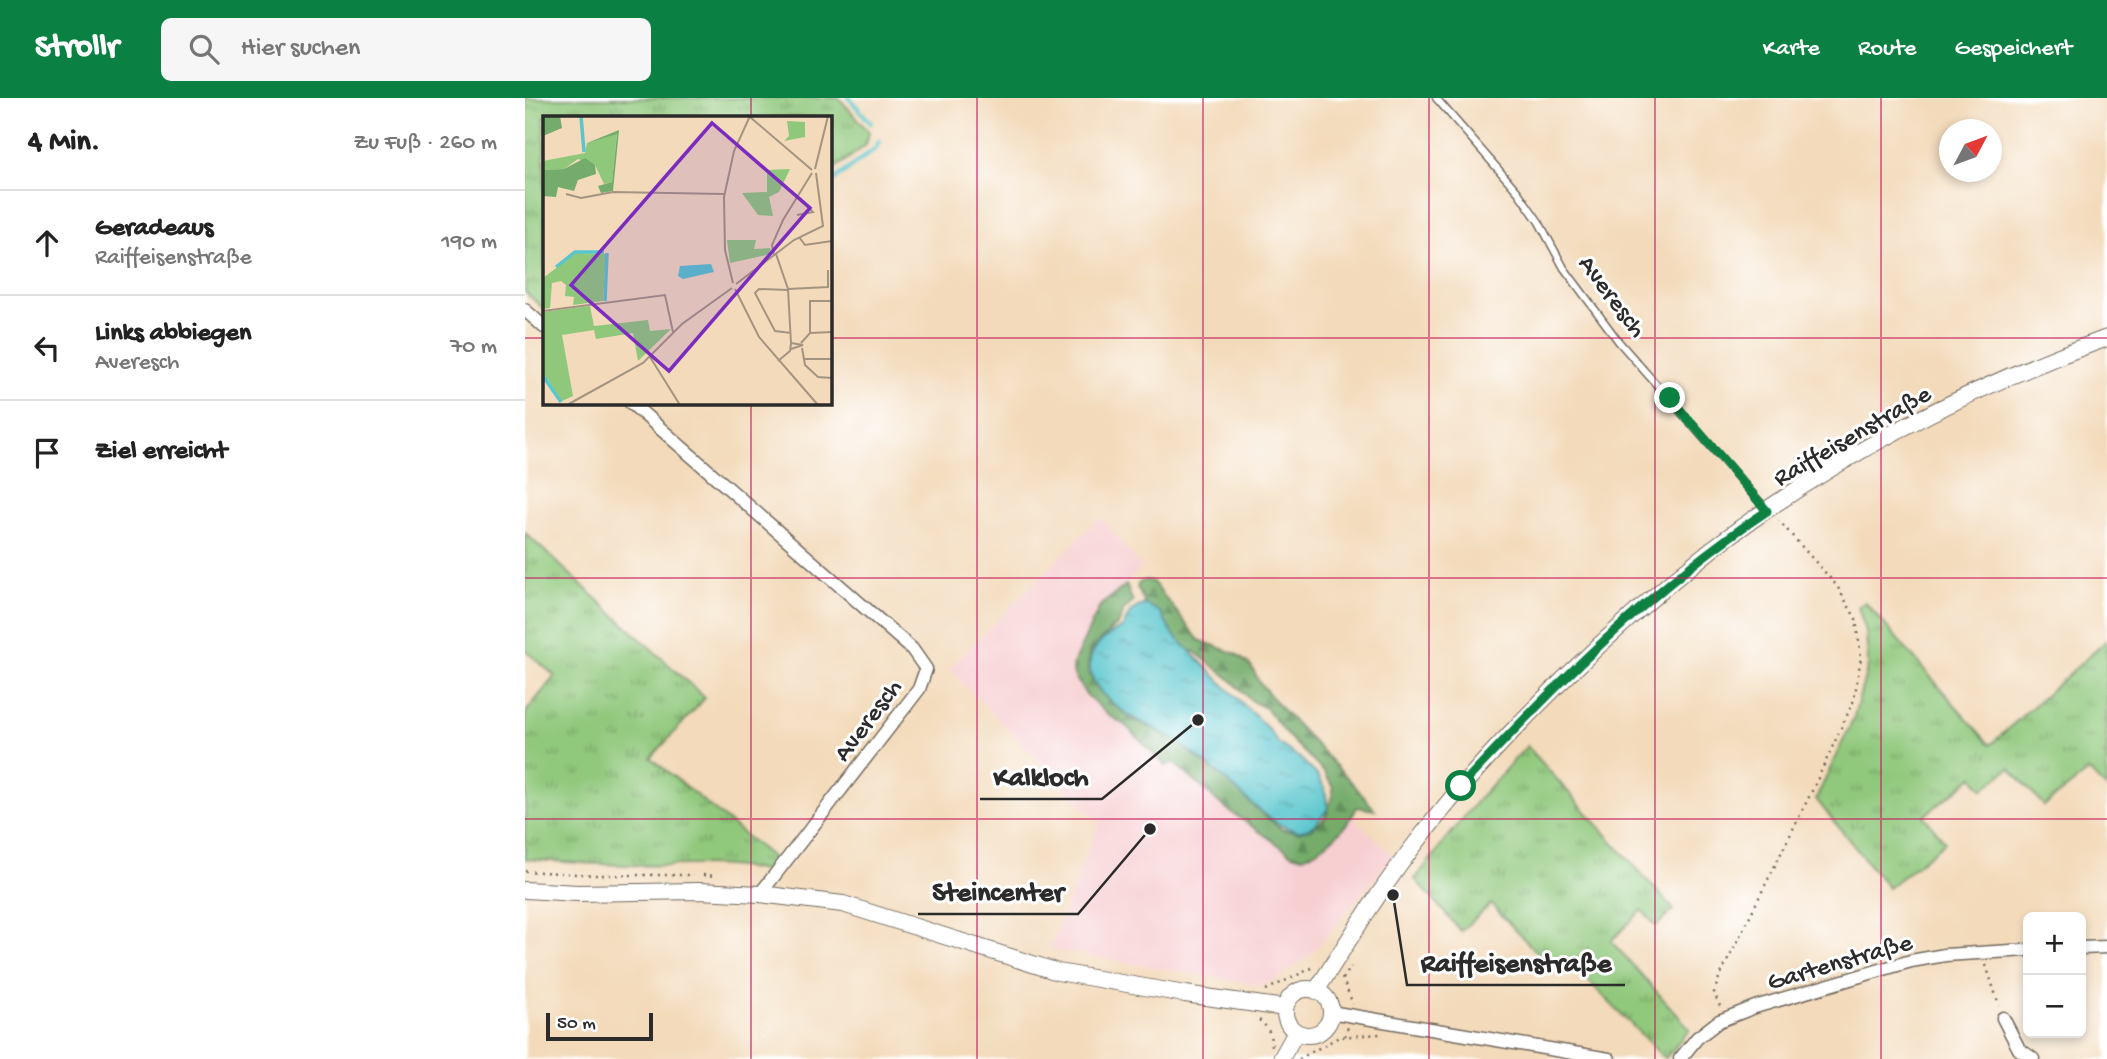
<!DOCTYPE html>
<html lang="de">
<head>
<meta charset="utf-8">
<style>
	body { margin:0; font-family:"Gochi Hand",sans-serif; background:#f6f6f6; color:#222 }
	.controls { position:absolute; right:21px; bottom:21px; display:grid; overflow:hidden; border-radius:10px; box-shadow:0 4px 10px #0003 }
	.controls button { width:63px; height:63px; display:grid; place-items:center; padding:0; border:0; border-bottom:2px solid #e0e0e0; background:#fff; color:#222; font:35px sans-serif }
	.compass { position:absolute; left:1414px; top:21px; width:63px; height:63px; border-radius:50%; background:#fff; box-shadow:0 4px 10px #0003; rotate:49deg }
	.scale { position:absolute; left:21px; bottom:18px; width:107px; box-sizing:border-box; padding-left:7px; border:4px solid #2b2b2b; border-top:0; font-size:19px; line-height:24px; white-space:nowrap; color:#2b2b2b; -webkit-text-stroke:5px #fff; paint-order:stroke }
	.stop { position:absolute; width:21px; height:21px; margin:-16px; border:5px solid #0b8043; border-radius:50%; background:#fff }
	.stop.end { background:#0b8043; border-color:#fff; box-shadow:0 2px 7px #0008 }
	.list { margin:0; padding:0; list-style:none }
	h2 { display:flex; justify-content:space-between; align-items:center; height:91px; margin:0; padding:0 28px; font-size:30px }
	h2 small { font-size:23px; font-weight:400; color:#767676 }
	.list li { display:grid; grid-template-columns:46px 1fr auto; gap:21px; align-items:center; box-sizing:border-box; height:105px; padding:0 28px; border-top:2px solid #e0e0e0 }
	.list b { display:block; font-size:26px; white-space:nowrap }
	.list p { margin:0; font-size:23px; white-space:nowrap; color:#767676 }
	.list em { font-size:23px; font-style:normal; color:#767676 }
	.icon { flex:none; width:38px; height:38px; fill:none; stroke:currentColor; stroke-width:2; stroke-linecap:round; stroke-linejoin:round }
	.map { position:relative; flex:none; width:1582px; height:961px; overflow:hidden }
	header { display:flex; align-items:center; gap:42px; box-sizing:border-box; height:98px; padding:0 35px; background:#0b8043; color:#fff }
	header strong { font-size:33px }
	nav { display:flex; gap:38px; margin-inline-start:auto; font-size:24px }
	.search { width:490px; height:63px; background:#f6f6f6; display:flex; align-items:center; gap:18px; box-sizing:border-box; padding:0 24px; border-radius:10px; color:#767676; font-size:26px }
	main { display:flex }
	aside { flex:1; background:#fff }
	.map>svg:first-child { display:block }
</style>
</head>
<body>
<header>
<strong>Strollr</strong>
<div class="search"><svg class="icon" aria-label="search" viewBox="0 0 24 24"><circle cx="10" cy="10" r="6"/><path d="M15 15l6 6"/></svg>Hier suchen</div>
<nav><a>Karte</a><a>Route</a><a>Gespeichert</a></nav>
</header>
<main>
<aside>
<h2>4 Min.<small>Zu Fuß · 260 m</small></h2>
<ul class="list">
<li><svg class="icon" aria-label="ahead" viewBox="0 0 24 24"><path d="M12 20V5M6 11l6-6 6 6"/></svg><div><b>Geradeaus</b><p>Raiffeisenstraße</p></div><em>190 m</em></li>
<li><svg class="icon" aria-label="left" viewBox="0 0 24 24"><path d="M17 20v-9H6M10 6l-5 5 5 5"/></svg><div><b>Links abbiegen</b><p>Averesch</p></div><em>70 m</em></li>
<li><svg class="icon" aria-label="arrive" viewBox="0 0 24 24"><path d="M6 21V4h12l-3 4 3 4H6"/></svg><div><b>Ziel erreicht</b></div></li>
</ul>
</aside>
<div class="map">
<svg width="1582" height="961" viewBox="0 0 1582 961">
	<defs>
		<pattern id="grass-tufts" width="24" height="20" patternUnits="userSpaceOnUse" patternTransform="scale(1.75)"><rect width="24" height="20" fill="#90c87b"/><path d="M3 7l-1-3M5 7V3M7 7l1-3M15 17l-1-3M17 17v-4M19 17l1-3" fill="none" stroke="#76a365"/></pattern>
		<pattern id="forest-firs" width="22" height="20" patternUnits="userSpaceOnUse" patternTransform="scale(1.75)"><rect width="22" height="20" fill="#74ac6b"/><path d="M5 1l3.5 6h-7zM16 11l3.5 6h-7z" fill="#5f8c58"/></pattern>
		<pattern id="water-ripples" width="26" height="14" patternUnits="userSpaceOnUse" patternTransform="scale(1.75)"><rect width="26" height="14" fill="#58c6cd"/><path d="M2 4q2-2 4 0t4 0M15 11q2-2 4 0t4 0" fill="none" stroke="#49a1a7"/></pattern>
	</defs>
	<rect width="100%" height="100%" fill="#fff"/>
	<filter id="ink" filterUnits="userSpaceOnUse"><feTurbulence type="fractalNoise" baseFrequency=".0143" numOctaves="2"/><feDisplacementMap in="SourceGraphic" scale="14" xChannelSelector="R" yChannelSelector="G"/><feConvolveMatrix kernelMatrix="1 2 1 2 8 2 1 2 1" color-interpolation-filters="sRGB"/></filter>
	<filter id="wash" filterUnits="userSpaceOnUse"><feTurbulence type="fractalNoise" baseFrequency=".00686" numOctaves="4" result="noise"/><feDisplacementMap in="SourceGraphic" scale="28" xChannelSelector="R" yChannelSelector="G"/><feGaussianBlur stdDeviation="1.57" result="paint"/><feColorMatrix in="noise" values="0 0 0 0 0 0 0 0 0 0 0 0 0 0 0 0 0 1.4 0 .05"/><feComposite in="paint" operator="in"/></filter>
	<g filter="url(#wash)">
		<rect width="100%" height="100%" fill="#f3daba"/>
		<path fill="#f7cfd1" d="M 575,419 L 617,469 L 590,497 L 584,499 L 570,518 L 547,568 L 582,616 L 601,628 L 641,668 L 648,664 L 699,709 L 768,756 L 802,746 L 828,718 L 868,758 L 787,856 L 746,885 L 732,887 L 524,851 L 574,725 L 424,571 Z"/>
		<path fill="url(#grass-tufts)" stroke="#5e7a53" stroke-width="2" d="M 0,0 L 314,0 L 344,34 L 341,47 L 305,74 L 304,19 L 19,19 L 19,211 L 0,194 Z
			M 0,435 L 180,600 L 126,660 L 250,762 L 239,773 C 194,763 149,769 103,767 C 69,766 34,764 0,761 L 0,615 L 30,578 L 0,552 Z
			M 1340,504 L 1465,647 L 1582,542 L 1582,691 L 1564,673 L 1519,708 L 1485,670 L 1458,691 L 1448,679 L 1399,718 L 1420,744 L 1363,790 L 1291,701 L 1328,622 L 1343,568 L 1341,534 L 1333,509 Z
			M 1002,648 L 1149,812 L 1131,828 L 1117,812 L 1086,843 L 1165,931 L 1140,961 L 1045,864 L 1031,875 L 966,806 L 936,833 L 890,781 L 955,699 Z"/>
		<path fill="url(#forest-firs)" stroke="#506c4b" stroke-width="2" d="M 621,482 L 628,484 L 674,542 L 711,556 L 726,568 L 735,585 L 753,607 L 829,687 L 850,712 L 832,709 C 822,731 800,750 778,759 L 767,756 L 699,709 L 648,664 L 641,668 L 601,628 L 582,616 L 560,595 L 549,577 L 547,568 L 575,508 L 601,487 L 608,504 L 599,512 L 594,525 L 571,546 L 564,557 L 563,574 L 575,593 L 584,603 L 608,621 L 650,642 L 670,658 L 699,680 L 735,714 L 758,732 L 773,734 L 785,731 L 797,723 L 801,718 L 807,698 L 808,689 L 798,673 L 762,637 L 741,610 L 728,604 L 705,581 L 670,554 L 650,547 L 622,510 L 612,489 L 614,485 Z"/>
		<path fill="url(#water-ripples)" stroke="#42787c" stroke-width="2" d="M 621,506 L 635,514 L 647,535 L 744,632 L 754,646 L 775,660 L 793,678 L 800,691 L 803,711 C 796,720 787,733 774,733 C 748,732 709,687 688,671 C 674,660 660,649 645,639 C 632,630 616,625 602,616 C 562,589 545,555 598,529 C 605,515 603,512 621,506 Z"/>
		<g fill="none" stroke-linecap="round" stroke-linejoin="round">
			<path stroke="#58c6cd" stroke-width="4.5" d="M 324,0 L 346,25
				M 304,86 L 351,50 L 354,43"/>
		</g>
	</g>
	<g filter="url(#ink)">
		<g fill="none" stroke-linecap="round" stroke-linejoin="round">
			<g stroke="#71685d" stroke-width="9">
				<path id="lane" d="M 911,0 L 993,94 L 1014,124 L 1039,170 L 1094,244 L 1241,411"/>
			</g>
			<g stroke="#71685d" stroke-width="15">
				<path id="street" d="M 0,212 L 19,229
					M 105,304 L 387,551 L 401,571 L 394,591 L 235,796
					M 1556,850 L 1582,849
					M 805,914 L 1084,961
					M 1478,920 L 1494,951 L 1508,961
					M 1155,961 L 1172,940 L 1194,923 L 1230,909 L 1386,863 L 1420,857 L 1503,852"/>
			</g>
			<g stroke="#71685d" stroke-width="18">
				<path id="secondary" d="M 0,792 L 53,795 L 174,793 L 235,796 L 318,806 L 533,874 L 660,896 L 760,910
					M760 914a23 23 0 1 1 46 0a23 23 0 1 1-46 0Z
					M 791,893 C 825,840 859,785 898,736 C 941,680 990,629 1040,580 C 1087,534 1136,491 1187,451 C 1306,361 1442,290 1582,240
					M 756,961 L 771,934"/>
			</g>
			<path stroke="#71685d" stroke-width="2.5" stroke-dasharray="2 5" stroke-linecap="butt" d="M 0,773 L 70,777 L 168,777
				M 178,777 L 192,778
				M 1461,867 L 1474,907
				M 817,880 L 828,906
				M 818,881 L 826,869
				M 741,892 L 789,869
				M 1195,908 L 1189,895 L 1194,880 L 1287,693 L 1329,602 L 1336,559 L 1331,521 L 1312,488 L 1254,423
				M 734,922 C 746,932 744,934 747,948
				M 820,938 L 823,929
				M 774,961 L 814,939 L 855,936"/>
			<use href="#lane" stroke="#fff" stroke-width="6"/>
			<use href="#street" stroke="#fff" stroke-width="12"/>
			<use href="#secondary" stroke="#fff" stroke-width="16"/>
		</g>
	</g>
	<g fill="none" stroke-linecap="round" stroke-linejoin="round" filter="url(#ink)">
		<path stroke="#0b8043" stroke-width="9" d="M 936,688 C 1030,587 1127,489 1242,413 L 1145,300"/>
	</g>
	<path fill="none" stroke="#c2185b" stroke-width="2" stroke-opacity="0.55" d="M 226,0 L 226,19M 452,0 L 452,961M 678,0 L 678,961M 904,0 L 904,961M 1130,0 L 1130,961M 1356,0 L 1356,961M 0,240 L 19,240M 304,240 L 1582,240M 226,304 L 226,961M 0,480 L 1582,480M 0,721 L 1582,721"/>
	<g text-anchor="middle" stroke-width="6" stroke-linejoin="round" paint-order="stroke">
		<g font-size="26" fill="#2b2b2b" stroke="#fff">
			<text transform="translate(1089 197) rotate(53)" y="9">Averesch</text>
			<text transform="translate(1326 336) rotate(-30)" y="9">Raiffeisenstraße</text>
			<text transform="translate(341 621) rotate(-53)" y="9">Averesch</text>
			<text transform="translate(1314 862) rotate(-16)" y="9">Gartenstraße</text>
		</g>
	</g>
	<g transform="translate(18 18)">
		<rect width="289" height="289" fill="#f3daba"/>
		<path d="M 244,5 L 262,6 L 262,21 L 241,25 L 246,20 ZM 74,17 L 69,66 L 61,68 L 52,49 L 35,43 L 21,53 L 0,54 L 0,45 L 42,37 L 44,27 ZM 247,53 L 236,76 L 226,81 L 230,100 L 215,99 L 199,77 L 224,76 L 224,54 ZM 184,124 L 213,124 L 211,133 L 227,132 L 228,138 L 187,147 ZM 33,137 L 63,138 L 60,185 L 30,189 L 31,181 L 22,180 L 23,169 L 18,165 L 9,167 L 7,192 L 0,193 L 0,162 ZM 47,190 L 51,210 L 105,204 L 107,215 L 128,213 L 95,245 L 90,217 L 53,223 L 51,214 L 19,219 L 30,280 L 19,285 L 0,257 L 0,196 Z" fill="#90c87b"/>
		<path d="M 0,0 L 17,0 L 19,12 L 0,20 ZM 76,14 L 70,75 L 58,77 L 55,70 L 69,66 L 74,18 L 44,27 ZM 42,42 L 52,49 L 53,58 L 35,64 L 31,75 L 15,71 L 13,81 L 0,80 L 0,54 L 21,53 Z" fill="#74ac6b"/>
		<path d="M 168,148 L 171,156 L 140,163 L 135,160 L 137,150 Z" fill="#58c6cd"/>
		<path fill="none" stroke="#58c6cd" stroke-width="3.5" d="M 38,0 L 41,36M 13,151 L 32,136 L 61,136M 62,185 L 64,137M 0,260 L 18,286"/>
		<path fill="none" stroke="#a39481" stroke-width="2" d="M 207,1 L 269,54M 272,53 L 285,0M 23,78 L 38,82 L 70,76 L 181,78M 254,99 L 270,96 L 257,82M 256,121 L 262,129 L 289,125M 233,138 L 245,173 L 248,227 L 247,235 L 235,245M 231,139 L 229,129 L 240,104 L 269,57M 190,167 L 182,134 L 181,81 L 191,35 L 207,0M 193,168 L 251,124 L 280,110 L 273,57M 192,173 L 216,221 L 275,289M 245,173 L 285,171 L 285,154M 245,174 L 216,173 L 212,177 L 232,215 L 248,217M 0,195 L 122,179 L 130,216M 267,218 L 267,185 L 289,185M 248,227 L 260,229 L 248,233M 258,227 L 267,217 L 289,216M 259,232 L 262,249 L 275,261 L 289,262M 107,241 L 137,289M 260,243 L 289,243M 24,289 L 100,247 L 139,208 L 189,172"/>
		<path fill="#7b2cbf" fill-opacity="0.15" stroke="#7b2cbf" stroke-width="3.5" d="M 169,7 L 267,92 L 126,255 L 28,169 Z"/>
		<rect width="289" height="289" fill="none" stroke="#2b2b2b" stroke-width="3.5"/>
	</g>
	<path fill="none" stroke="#2b2b2b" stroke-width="2.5" d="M673 622L577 701H455M625 731L553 816H393M868 797L882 887H1100"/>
	<g fill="#2b2b2b" stroke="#fff" stroke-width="2.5">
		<circle cx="673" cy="622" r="7"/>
		<circle cx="625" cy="731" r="7"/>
		<circle cx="868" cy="797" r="7"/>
	</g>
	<g font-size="28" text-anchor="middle" font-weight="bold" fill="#2b2b2b" stroke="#fff" stroke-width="6" stroke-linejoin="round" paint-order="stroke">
		<text x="516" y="687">Kalkloch</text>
		<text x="473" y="802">Steincenter</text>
		<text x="991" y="873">Raiffeisenstraße</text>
	</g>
</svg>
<div class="controls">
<button>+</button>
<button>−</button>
</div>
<svg class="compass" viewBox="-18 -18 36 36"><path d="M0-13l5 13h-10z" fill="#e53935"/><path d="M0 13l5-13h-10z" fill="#767676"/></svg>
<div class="scale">50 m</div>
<div class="stop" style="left:936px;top:688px"></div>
<div class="stop end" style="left:1145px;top:300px"></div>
</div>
</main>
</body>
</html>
